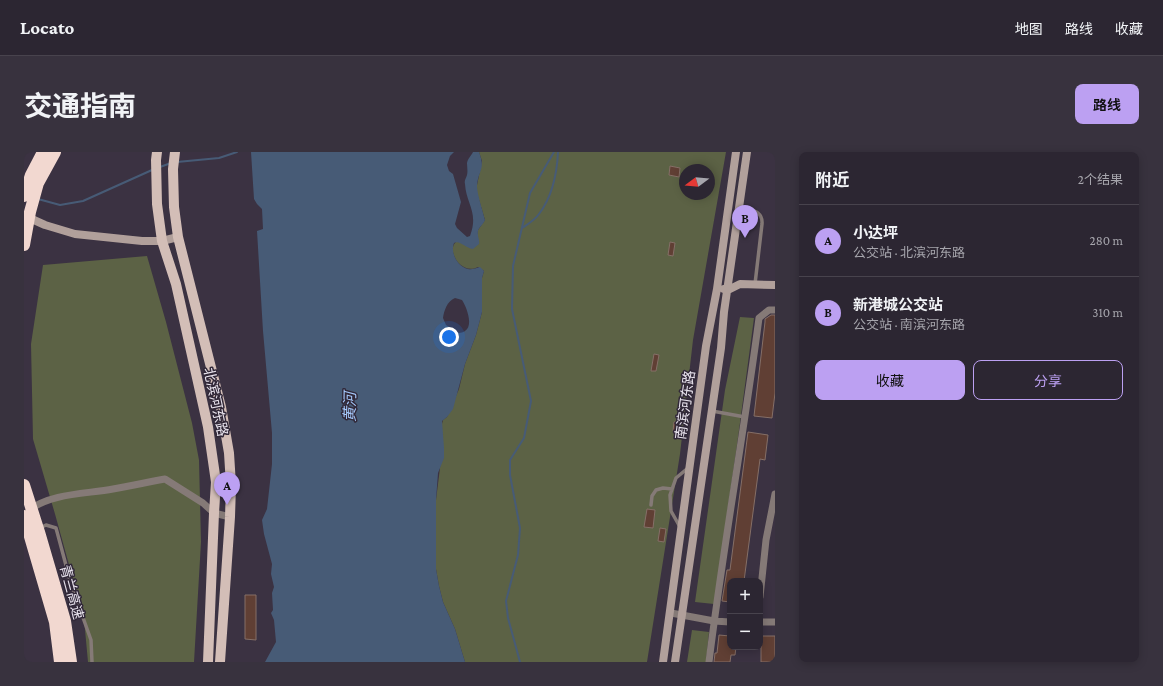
<!DOCTYPE html>
<html lang="zh">
<head>
<meta charset="utf-8">
<style>
	body { margin:0; font-family:"Crimson Pro","Noto Sans SC",serif; background:#38323e; color:#f1f3f6 }
	.controls { position:absolute; right:12px; bottom:12px; display:grid; overflow:hidden; border-radius:8px; box-shadow:0 2px 10px #0003 }
	.controls button { width:36px; height:36px; display:grid; place-items:center; padding:0; border:0; border-bottom:1px solid #48434d; background:#2c2632; color:#f1f3f6; font:20px sans-serif }
	.compass { position:absolute; left:655px; top:12px; width:36px; height:36px; border-radius:50%; background:#2c2632; box-shadow:0 2px 10px #0003; rotate:254deg }
	.you { position:absolute; left:425px; top:185px; width:14px; height:14px; margin:-10px; border:3px solid #fff; border-radius:50%; background:#1a73e8; box-shadow:0 0 0 6px #1a73e833 }
	.badge { display:grid; place-items:center; width:26px; height:26px; border-radius:50%; background:#bca0f2; color:#111; font-size:13px; font-weight:700 }
	.pin { position:absolute; translate:-50% -33px; filter:drop-shadow(0 1px 2px #0008) }
	.pin::after { content:''; position:absolute; top:21px; width:14px; height:12px; background:inherit; clip-path:polygon(0 0,100% 0,50% 100%) }
	.list { margin:0; padding:0; list-style:none }
	h2 { display:flex; justify-content:space-between; align-items:center; height:52px; margin:0; padding:0 16px; font-size:17px }
	h2 small { font-size:13px; font-weight:400; color:#a6a5ac }
	.list li { display:grid; grid-template-columns:26px 1fr auto; gap:12px; align-items:center; box-sizing:border-box; height:72px; padding:0 16px; border-top:1px solid #48434d }
	.list b { display:block; font-size:15px; white-space:nowrap }
	.list p { margin:0; font-size:13px; white-space:nowrap; color:#a6a5ac }
	.list em { font-size:13px; font-style:normal; color:#a6a5ac }
	.actions { display:flex; gap:8px; padding:12px 16px }
	.actions a { flex:1; padding:9px 0; border:1px solid #bca0f2; border-radius:8px; text-align:center; font-size:14px; color:#bca0f2 }
	.actions .main { background:#bca0f2; color:#111 }
	.map { position:relative; flex:none; width:751px; height:510px; overflow:hidden; border-radius:8px }
	header { display:flex; align-items:center; gap:24px; box-sizing:border-box; height:56px; padding:0 20px; background:#2c2632; border-bottom:1px solid #48434d }
	header strong { font-size:19px }
	nav { display:flex; gap:22px; margin-inline-start:auto; font-size:14px }
	.intro { display:flex; align-items:center; justify-content:space-between; box-sizing:border-box; height:96px; padding:0 24px }
	h1 { margin:0; font-size:28px }
	.button { padding:10px 18px; border-radius:8px; background:#bca0f2; color:#111; font-size:14px; font-weight:700 }
	main { display:flex; gap:24px; padding:0 24px }
	aside { flex:1; background:#2c2632; border-radius:8px; box-shadow:0 2px 10px #0003 }
	.map>svg:first-child { display:block }
</style>
</head>
<body>
<header>
<strong>Locato</strong>
<nav><a>地图</a><a>路线</a><a>收藏</a></nav>
</header>
<div class="intro"><h1>交通指南</h1><a class="button">路线</a></div>
<main>
<div class="map">
<svg width="751" height="510" viewBox="0 0 751 510">
	<rect width="100%" height="100%" fill="#3b3242"/>
	<path fill="#5c6245" fill-rule="evenodd" d="M 455,0 L 702,0 L 669,188 L 656,302 L 623,510 L 441,510 L 431,477 L 419,450 L 415,434 L 412,417 L 412,348 L 416,316 L 418,272 L 419,268 L 423,265 L 435,237 L 441,212 L 452,183 L 458,160 L 458,126 L 460,119 L 454,115 C 437,124 422,98 432,90 L 453,83 L 454,78 L 461,68 L 453,41 L 453,33 L 458,9 ZM 661,18 L 685,18 L 685,42 L 661,42 Z
		M 123,104 L 142,170 L 168,271 L 175,308 L 177,390 L 170,510 L 64,510 L 60,467 L 31,362 L 9,287 L 7,192 L 19,113 Z
		M 716,165 L 730,166 L 713,293 L 690,452 L 671,450 L 701,238 Z
		M 668,478 L 685,480 L 682,510 L 663,510 Z"/>
	<path fill="#475b76" fill-rule="evenodd" d="M 227,0 L 430,0 L 426,4 L 423,13 L 425,19 L 429,22 L 437,50 L 431,72 L 433,76 L 443,85 L 446,84 C 455,60 442,52 441,32 C 440,28 442,27 443,23 C 444,19 443,15 443,11 C 444,6 447,4 449,0 L 455,0 C 462,18 454,18 453,34 C 453,41 459,60 461,68 C 459,73 455,75 454,79 C 453,84 456,88 455,92 L 449,97 C 441,96 436,88 430,91 C 426,101 434,115 444,117 C 448,118 452,116 456,115 L 460,119 L 458,126 L 458,160 L 452,183 L 441,212 L 429,257 L 423,265 L 418,269 L 420,296 L 420,306 L 414,321 L 412,348 L 412,417 L 415,434 L 419,450 L 431,477 L 441,510 L 241,510 L 252,490 L 250,468 L 247,461 L 249,458 L 248,441 L 250,435 L 247,422 L 248,412 L 240,382 L 238,368 L 243,357 L 248,312 L 248,281 L 239,179 L 233,79 L 239,77 L 238,57 L 233,52 L 230,47 ZM 431,146 L 438,148 C 442,154 450,173 441,179 C 440,180 436,181 435,181 L 422,173 L 419,166 C 420,159 423,149 431,146 Z"/>
	<g fill="none" stroke-linecap="round" stroke-linejoin="round">
		<path stroke="#475b76" stroke-width="2" d="M 153,10 L 195,6 L 213,0
			M 136,15 L 147,11
			M 14,47 L 36,53 L 59,49 L 128,18
			M 498,76 C 504,72 511,68 515,62 C 528,45 533,21 534,0
			M 496,510 L 484,466 L 482,449 L 494,403 L 496,376 L 486,323 L 486,308 L 500,286 L 507,249 L 488,157 L 489,114 L 506,41 L 530,0"/>
	</g>
	<path fill="#603f34" stroke="#856f67" d="M 646,14 L 656,16 L 655,25 L 645,23 Z
		M 646,90 L 651,91 L 649,104 L 644,103 Z
		M 747,163 L 751,163 L 751,241 L 748,266 L 730,264 L 741,170 L 741,167 Z
		M 630,202 L 635,203 L 632,219 L 627,219 Z
		M 650,270 L 657,271 L 655,280 L 649,279 Z
		M 724,280 L 744,283 L 741,308 L 736,307 L 720,429 L 706,429 L 706,450 L 698,449 L 703,418 L 706,418 Z
		M 623,357 L 631,358 L 629,376 L 620,375 Z
		M 636,376 L 642,377 L 640,390 L 634,389 Z
		M 221,443 L 232,443 L 232,488 L 221,487 Z
		M 695,483 L 706,484 L 706,495 L 712,495 L 711,503 L 707,503 L 706,510 L 690,510 L 691,501 L 693,501 Z
		M 737,484 L 751,484 L 751,510 L 737,510 Z"/>
	<g fill="none" stroke-linecap="round" stroke-linejoin="round">
		<path stroke="#857a77" stroke-width="3.5" d="M 716,54 C 726,58 739,58 738,72 L 731,132
			M 688,259 L 721,265
			M 627,353 L 628,344 L 632,338 L 639,336 L 648,337
			M 656,375 L 647,359 L 646,343 L 652,326 L 664,316
			M 16,376 L 22,373 L 32,376 L 47,432 L 67,488 L 68,510"/>
		<path stroke="#857a77" stroke-width="7" d="M 5,358 C 28,341 62,342 89,337 C 107,334 124,330 141,327 L 179,351 L 190,361 L 206,365
			M 736,445 L 742,388 L 751,342
			M 647,461 L 690,469 L 706,470
			M 736,470 L 751,470
			M 685,510 C 699,395 720,281 735,166 L 745,158 L 751,158"/>
		<path stroke="#b1a09b" stroke-width="8" d="M 1,64 L 21,73 L 51,82 L 118,89 L 138,89 L 154,85
			M 700,137 L 704,138 L 716,132 L 751,133
			M 639,510 L 682,194 L 693,137 L 712,0
			M 651,510 L 697,196 L 700,160 L 723,0"/>
		<path stroke="#d3beb7" stroke-width="10" d="M 133,0 L 132,8 L 133,52 L 138,89 L 152,132 L 184,275 L 192,330 L 190,361 L 184,510
			M 151,0 L 149,17 L 150,55 L 154,85 L 197,255 L 205,301 L 207,333 L 206,365 L 196,510"/>
		<path stroke="#f2d8d0" stroke-width="12" d="M 0,44 L 7,23 L 19,0
			M 0,93 L 6,60 L 14,31 L 31,0
			M 0,333 L 15,380 L 41,469 L 47,510
			M 0,364 L 31,470 L 36,510"/>
	</g>
	<g text-anchor="middle" stroke-width="3" stroke-linejoin="round" paint-order="stroke">
		<g font-size="14" fill="#e9e4ee" stroke="#312838">
			<text transform="translate(192 250) rotate(78)" y="5">北滨河东路</text>
			<text transform="translate(661 253) rotate(-82)" y="5">南滨河东路</text>
			<text transform="translate(48 440) rotate(75)" y="5">青兰高速</text>
		</g>
		<g font-size="15" font-style="italic" fill="#a4c7fa" stroke="#312838">
			<text transform="translate(326 255) rotate(-89)" y="5">黄河</text>
		</g>
	</g>
</svg>
<div class="controls">
<button>+</button>
<button>−</button>
</div>
<svg class="compass" viewBox="-18 -18 36 36"><path d="M0-13l5 13h-10z" fill="#e53935"/><path d="M0 13l5-13h-10z" fill="#a6a5ac"/></svg>
<div class="you"></div>
<div class="pin badge" style="left:203px;top:353px">A</div>
<div class="pin badge" style="left:721px;top:86px">B</div>
</div>
<aside>
<h2>附近<small>2个结果</small></h2>
<ul class="list">
<li><span class="badge">A</span><div><b>小达坪</b><p>公交站 · 北滨河东路</p></div><em>280 m</em></li>
<li><span class="badge">B</span><div><b>新港城公交站</b><p>公交站 · 南滨河东路</p></div><em>310 m</em></li>
</ul>
<div class="actions"><a class="main">收藏</a><a>分享</a></div>
</aside>
</main>
</body>
</html>
